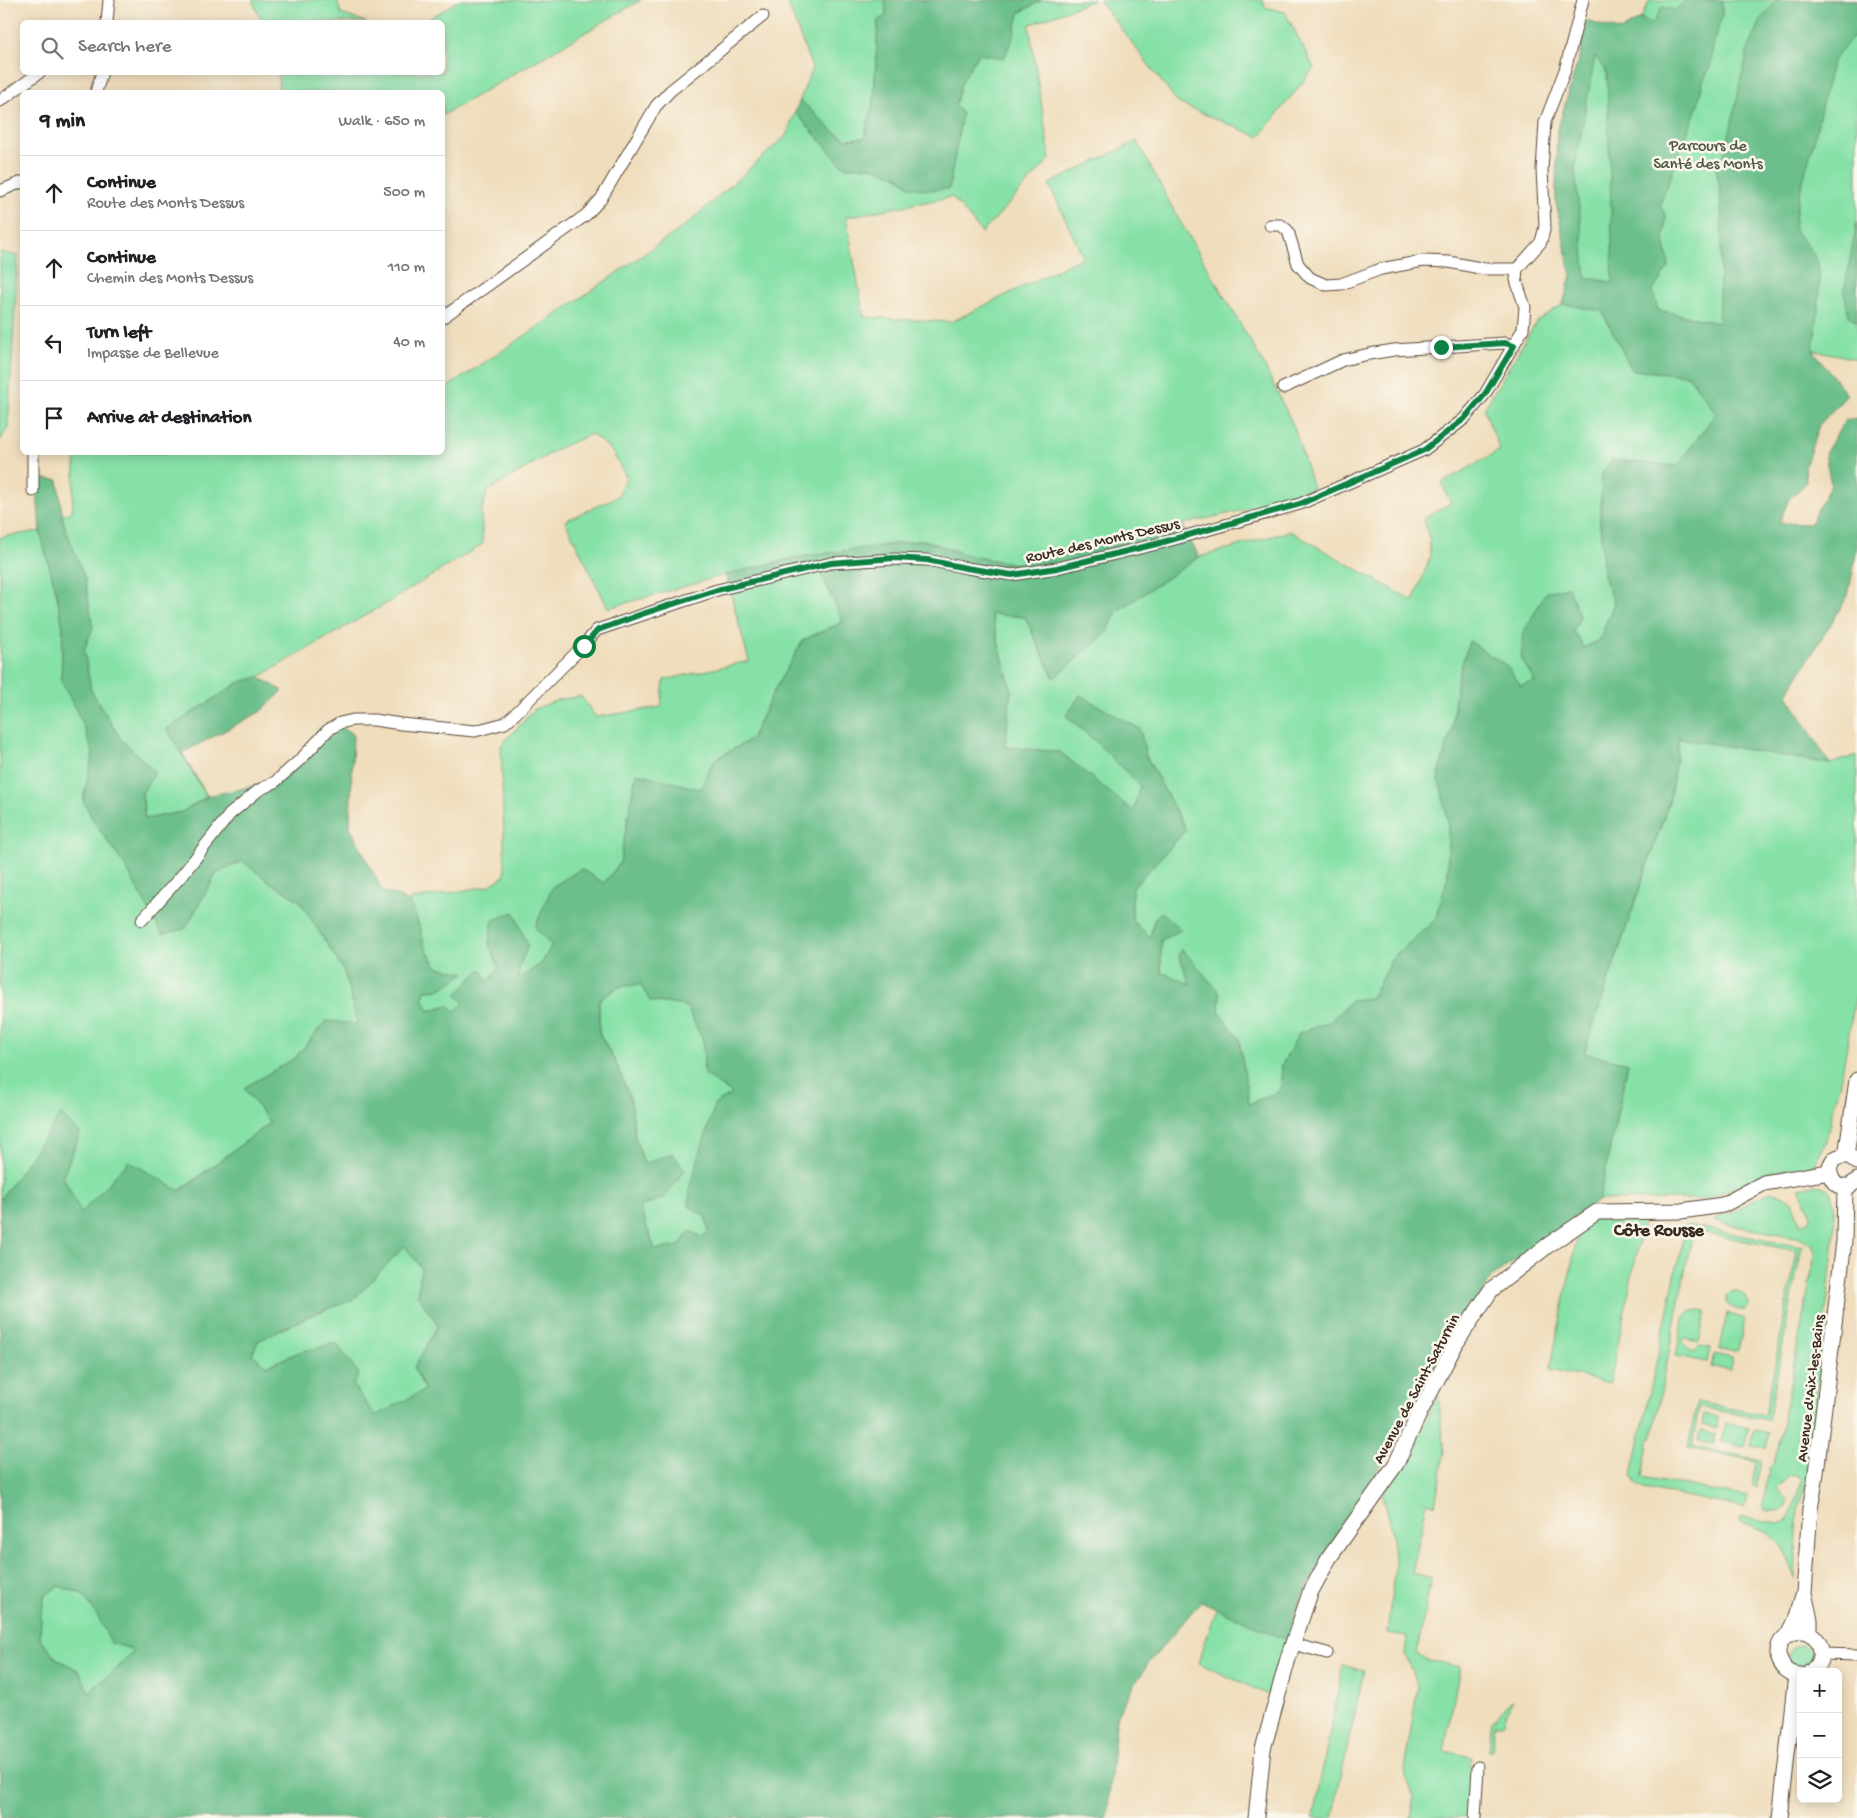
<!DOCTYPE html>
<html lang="en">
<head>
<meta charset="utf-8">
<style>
	body { margin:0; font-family:"Gochi Hand",sans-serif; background:#f2f2f2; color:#202124 }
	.controls { position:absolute; right:15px; bottom:15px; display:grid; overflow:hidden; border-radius:8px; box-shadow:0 2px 12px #0003 }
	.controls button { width:45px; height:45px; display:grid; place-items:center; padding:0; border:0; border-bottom:1px solid #e0e0e0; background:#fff; color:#202124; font:25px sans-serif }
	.stop { position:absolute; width:15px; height:15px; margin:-11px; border:4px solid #0b8043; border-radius:50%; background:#fff }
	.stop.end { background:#0b8043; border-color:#fff; box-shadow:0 1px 5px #0008 }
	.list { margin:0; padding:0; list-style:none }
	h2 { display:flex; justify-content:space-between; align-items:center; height:65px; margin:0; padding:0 20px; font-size:21px }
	h2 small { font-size:16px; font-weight:400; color:#757577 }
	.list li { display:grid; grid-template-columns:32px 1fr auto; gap:15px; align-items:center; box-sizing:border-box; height:75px; padding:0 20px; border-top:1px solid #e0e0e0 }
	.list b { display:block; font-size:19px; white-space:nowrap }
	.list p { margin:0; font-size:16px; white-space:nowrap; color:#757577 }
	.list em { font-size:16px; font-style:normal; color:#757577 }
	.icon { flex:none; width:28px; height:28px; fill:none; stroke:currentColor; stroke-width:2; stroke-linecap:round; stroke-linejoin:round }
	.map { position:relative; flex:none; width:1857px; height:1818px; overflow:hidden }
	.search { position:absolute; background:#fff; box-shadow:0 2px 12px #0003; left:20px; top:20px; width:425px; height:55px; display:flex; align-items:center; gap:12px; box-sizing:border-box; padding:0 18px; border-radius:8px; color:#757577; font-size:19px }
	.panel { position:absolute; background:#fff; box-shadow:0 2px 12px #0003; left:20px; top:90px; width:425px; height:365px; border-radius:8px }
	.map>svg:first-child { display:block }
</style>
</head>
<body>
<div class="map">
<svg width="1857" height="1818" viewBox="0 0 1857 1818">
	<rect width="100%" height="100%" fill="#fbf7ec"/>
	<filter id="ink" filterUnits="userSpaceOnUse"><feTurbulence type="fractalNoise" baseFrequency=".02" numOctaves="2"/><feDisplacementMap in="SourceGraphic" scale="10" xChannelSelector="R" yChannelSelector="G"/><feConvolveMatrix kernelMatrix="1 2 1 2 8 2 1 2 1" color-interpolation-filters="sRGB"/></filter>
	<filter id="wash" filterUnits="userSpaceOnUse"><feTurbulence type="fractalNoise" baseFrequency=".0096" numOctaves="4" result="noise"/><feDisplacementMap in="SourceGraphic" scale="20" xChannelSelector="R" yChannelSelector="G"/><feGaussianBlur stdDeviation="1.12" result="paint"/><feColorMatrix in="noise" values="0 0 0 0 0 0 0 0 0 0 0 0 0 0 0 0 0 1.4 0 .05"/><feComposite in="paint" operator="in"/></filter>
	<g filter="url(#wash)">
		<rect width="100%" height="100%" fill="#efddbc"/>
		<path fill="#86e1a7" stroke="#608662" d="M 252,0 L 337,0 L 341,14 L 366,22 L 262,22 Z
			M 459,0 L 641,0 L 443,115 L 442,92 L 279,92 L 278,73 L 442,72 L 442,22 L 424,22 Z
			M 783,0 L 886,0 L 886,16 L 878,21 L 874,101 L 864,138 L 846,139 L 833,131 L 800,100 L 812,68 L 788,4 Z
			M 1042,0 L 1094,0 L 1029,25 L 1050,159 L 982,233 L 952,197 L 846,217 L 864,317 L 951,322 L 1083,257 L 1049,184 L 1137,141 L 1174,211 L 1261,359 L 1294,427 L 1313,488 L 1252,508 L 1016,564 L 970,556 L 923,540 L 794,558 L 725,575 L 608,608 L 565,521 L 618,496 L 626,477 L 611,450 L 592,434 L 561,447 L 488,491 L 481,512 L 483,544 L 392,600 L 259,677 L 240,682 L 167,729 L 207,796 L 182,812 L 145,819 L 142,793 L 154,772 L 120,738 L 91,690 L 84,650 L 92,628 L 62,515 L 72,511 L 76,453 L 442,452 L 443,390 L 553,317 L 686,225 L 786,136 L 795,112 L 844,167 C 872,166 889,167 910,187 L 955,105 L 962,81 L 978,54 L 1013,38 L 1019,13 Z
			M 1099,0 L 1263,0 L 1265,7 L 1285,12 L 1314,68 L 1259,137 L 1178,103 Z
			M 1650,0 L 1857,0 L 1857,359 L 1813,350 L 1718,323 L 1658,310 L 1613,283 L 1586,277 L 1556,203 L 1557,132 L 1580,54 L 1586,21 L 1621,31 L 1641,18 Z
			M 0,252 L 18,256 L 8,427 L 0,441 Z
			M 1563,304 L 1602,311 L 1632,370 L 1688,375 L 1717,413 L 1677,466 L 1611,461 L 1602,474 L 1600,523 L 1604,579 L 1614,603 L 1600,639 L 1584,648 L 1573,631 L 1580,617 L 1521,658 L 1535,681 L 1521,686 L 1507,666 L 1469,642 L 1457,681 L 1452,729 L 1438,774 L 1448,821 L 1448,877 L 1435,920 L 1393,957 L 1371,998 L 1352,1000 L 1329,1022 L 1299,1033 L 1282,1065 L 1280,1091 L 1249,1104 L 1239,1038 L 1219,1013 L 1179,955 L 1191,985 L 1161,972 L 1161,940 L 1181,930 L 1154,921 L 1150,937 L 1132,921 L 1132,888 L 1186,830 L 1146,756 L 1140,729 L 1066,716 L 1095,741 L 1140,786 L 1133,812 L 1060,752 L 1005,747 L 1011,690 L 991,614 L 1025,617 L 1053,677 L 1108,632 L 1116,612 L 1199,557 L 1290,531 L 1413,601 L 1430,558 L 1429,538 L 1424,518 L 1451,503 L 1442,483 L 1500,450 L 1484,409 L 1537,321 Z
			M 40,531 L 57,595 L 63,628 L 61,680 L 83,724 L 93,754 L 83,800 L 93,820 L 125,866 L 185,929 L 216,874 L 243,861 L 270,882 L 300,901 L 344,971 L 358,1025 L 326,1021 L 295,1058 L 244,1088 L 270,1123 L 179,1191 L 81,1214 L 63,1176 L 80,1133 L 62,1115 L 0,1200 L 0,537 Z
			M 817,565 L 843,622 L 803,640 L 774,691 L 751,739 L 714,760 L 700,790 L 636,773 L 620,863 L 604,883 L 543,937 L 552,945 L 542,963 L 517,980 L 519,967 L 489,944 L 499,967 L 493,974 L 493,976 L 488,981 L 481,970 L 456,995 L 464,1002 L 455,1011 L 448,1005 L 428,1011 L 423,998 L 425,990 L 441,989 L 438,967 L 426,949 L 419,925 L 408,900 L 489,886 L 505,875 L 501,745 L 535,709 L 557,700 L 581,696 L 596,717 L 661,707 L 664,680 L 749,661 L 728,584 Z
			M 1679,737 L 1830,764 L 1857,755 L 1857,987 L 1843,1068 L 1825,1144 L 1813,1166 L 1769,1172 L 1708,1199 L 1599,1200 L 1628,1063 L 1584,1053 L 1670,799 Z
			M 641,985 L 650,1001 L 686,1006 L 703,1040 L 704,1074 L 732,1094 L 699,1162 L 690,1186 L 705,1215 L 709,1232 L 702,1237 L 690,1231 L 679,1246 L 655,1250 L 640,1207 L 664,1198 L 644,1164 L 635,1137 L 631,1101 L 617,1065 L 599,1032 L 599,999 L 621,986 Z
			M 1813,1185 L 1822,1186 L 1830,1190 L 1834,1203 L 1835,1230 L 1808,1478 L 1798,1509 L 1795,1579 C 1785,1543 1775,1532 1739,1522 L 1740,1517 L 1780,1523 L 1789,1519 L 1802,1480 L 1797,1475 L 1789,1475 L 1777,1489 L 1787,1500 L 1784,1508 L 1779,1512 L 1766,1510 L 1763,1505 L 1769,1469 L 1773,1464 L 1778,1448 L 1813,1265 L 1815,1254 L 1813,1245 L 1801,1238 L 1730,1225 L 1714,1220 L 1718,1216 L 1729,1214 L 1764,1194 L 1772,1192 L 1780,1194 L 1792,1201 L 1801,1225 L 1811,1219 L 1810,1210 L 1799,1188 Z
			M 1595,1219 L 1643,1222 L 1610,1383 L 1550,1370 L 1579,1228 Z
			M 1686,1225 L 1802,1247 L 1768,1420 L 1699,1407 L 1692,1446 L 1761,1460 L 1756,1487 L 1752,1486 L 1756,1461 L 1688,1448 L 1697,1402 L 1765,1415 L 1797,1251 L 1693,1231 L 1652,1438 L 1649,1439 L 1642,1477 L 1748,1497 L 1745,1508 L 1639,1487 L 1636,1484 L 1632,1475 Z
			M 405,1245 L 421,1268 L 418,1296 L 438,1325 L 414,1368 L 425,1390 L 375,1417 L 353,1385 L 300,1352 L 266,1366 L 252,1354 L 258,1341 L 309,1316 L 354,1299 Z
			M 1732,1291 C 1741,1293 1747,1294 1749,1305 L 1747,1309 C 1741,1312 1732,1308 1727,1304 L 1727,1296 Z
			M 1699,1310 L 1706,1311 L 1699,1342 L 1684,1339 L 1682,1342 L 1691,1351 L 1694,1352 L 1700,1346 L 1710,1348 L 1707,1362 L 1676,1356 L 1683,1319 L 1689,1312 Z
			M 1727,1313 L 1745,1319 L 1738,1350 L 1734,1352 L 1720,1350 Z
			M 1714,1354 L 1732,1358 L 1732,1364 L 1730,1369 L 1711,1367 Z
			M 1438,1396 L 1445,1451 L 1435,1505 L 1427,1503 L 1412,1573 L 1431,1578 L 1417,1653 L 1425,1659 L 1460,1667 L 1444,1751 L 1472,1757 L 1470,1765 L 1473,1766 L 1467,1818 L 1410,1818 L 1414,1797 L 1404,1770 L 1418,1686 L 1405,1655 L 1407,1636 L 1387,1633 L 1395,1565 L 1391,1530 L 1382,1496 L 1407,1456 Z
			M 1704,1414 L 1718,1417 L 1717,1428 L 1702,1425 Z
			M 1725,1423 L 1749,1428 L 1745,1447 L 1721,1442 Z
			M 1754,1430 L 1769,1433 L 1766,1448 L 1751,1445 Z
			M 1700,1431 L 1716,1434 L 1714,1444 L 1698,1441 Z
			M 58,1586 L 82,1594 L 98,1617 L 134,1650 C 122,1667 104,1678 89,1693 L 79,1671 L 56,1658 L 40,1639 L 41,1617 L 44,1597 Z
			M 1217,1608 L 1288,1641 L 1271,1696 L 1198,1663 Z
			M1788 1656a12 12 0 1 1 24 0a12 12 0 1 1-24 0Z
			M 1343,1665 L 1364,1671 L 1332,1818 L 1313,1818 Z
			M 1512,1699 L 1503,1724 L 1495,1724 L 1492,1751 L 1488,1751 L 1492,1721 Z"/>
		<path fill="#6cbf8c" stroke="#547455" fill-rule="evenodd" d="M 885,0 L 1042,0 L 1019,13 L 1013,38 L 1004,58 L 978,54 L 962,81 L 955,105 L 962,114 L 949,189 L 931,190 L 910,187 L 898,176 L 868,166 L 844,167 L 795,112 L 800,100 L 833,131 L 846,139 L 864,138 L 874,101 L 878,21 L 886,16 Z
			M 1686,0 L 1722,0 L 1722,16 L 1714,42 L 1710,67 L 1703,81 L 1698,105 L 1660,205 L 1666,216 L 1664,239 L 1669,266 L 1653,291 L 1658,310 L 1718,323 L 1722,225 L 1720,189 L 1716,169 L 1726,150 L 1747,53 L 1761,20 L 1777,0 L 1857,0 L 1857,35 L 1852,38 L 1833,61 L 1822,103 L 1815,137 L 1797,203 L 1794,229 C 1801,239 1812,250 1817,261 C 1823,273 1816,335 1813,350 L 1847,395 L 1819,425 L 1805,467 L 1806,483 L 1789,499 L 1779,523 L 1810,524 L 1831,484 L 1825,454 L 1845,420 L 1857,418 L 1857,549 L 1848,596 L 1787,694 L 1830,764 L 1679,738 L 1670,798 L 1584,1053 L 1628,1063 L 1599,1200 L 1491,1278 L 1301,1598 L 1288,1641 L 1201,1601 L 1147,1665 L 1117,1714 L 1107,1818 L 0,1818 L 0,1200 L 61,1114 L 80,1133 L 63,1176 L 81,1213 L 129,1161 L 180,1191 L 270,1123 L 244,1088 L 295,1058 L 326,1021 L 358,1024 L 344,971 L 300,901 L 270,882 L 242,861 L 216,874 L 185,929 L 162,934 L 125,866 L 93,820 L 83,800 L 93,754 L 83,724 L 61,680 L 63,628 L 57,595 L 40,531 L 36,478 L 58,480 L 63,522 L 85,579 L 93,628 L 84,650 L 91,690 L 120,738 L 155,772 L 142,793 L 145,819 L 182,812 L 207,797 L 167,729 L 240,682 L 259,677 L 283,691 L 260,712 L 182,753 L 207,796 L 263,784 L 304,758 L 318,729 L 335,724 L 353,734 L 350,827 L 383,892 C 419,898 415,918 425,947 C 428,954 434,961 438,967 L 465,973 L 441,989 L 425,990 L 423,998 L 429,1011 L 448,1005 L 455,1011 L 464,1002 L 456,995 L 481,969 L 488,981 L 493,977 L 493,974 L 499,967 L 489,944 L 493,920 L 514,912 L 528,946 L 519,967 L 518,979 L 542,963 L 552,945 L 543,937 L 535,927 L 552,887 L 581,869 L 604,883 L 620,863 L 636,773 L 700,789 L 714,760 L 751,739 L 774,691 L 803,640 L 843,622 L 817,565 L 729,585 L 725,575 L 794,558 L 924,540 L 970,556 L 1016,564 L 1182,524 L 1199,557 L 1116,612 L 1108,632 L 1054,678 L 1025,617 L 991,614 L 1011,690 L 1005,747 L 1060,752 L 1133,811 L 1140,786 L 1095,741 L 1066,716 L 1080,695 L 1140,729 L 1146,756 L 1186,830 L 1132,888 L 1132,921 L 1150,937 L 1154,920 L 1161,912 L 1181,930 L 1161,940 L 1161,972 L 1190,984 L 1179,955 L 1182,949 L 1220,993 L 1219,1013 L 1239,1038 L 1249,1104 L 1280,1091 L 1282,1065 L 1299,1033 L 1329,1022 L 1352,1000 L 1371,998 L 1393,957 L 1435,920 L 1448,876 L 1448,821 L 1438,774 L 1452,729 L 1457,681 L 1469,641 L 1507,666 L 1521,686 L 1535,681 L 1521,658 L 1524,632 L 1546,592 L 1568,587 L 1580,617 L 1573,631 L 1584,648 L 1600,640 L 1614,603 L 1604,579 L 1600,523 L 1602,474 L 1611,460 L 1677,466 L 1716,413 L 1688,375 L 1632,370 L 1602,311 L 1563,304 L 1571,275 L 1556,203 L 1557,132 L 1580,54 L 1586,21 L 1621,31 L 1641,18 L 1653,24 L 1662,7 L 1675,10 ZM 1595,56 L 1607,73 L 1613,283 L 1586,277 L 1575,167 ZM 641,985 L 650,1001 L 686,1006 L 703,1040 L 704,1074 L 732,1094 L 715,1104 L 690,1186 L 689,1206 L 705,1216 L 709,1232 L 702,1237 L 690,1231 L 679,1246 L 655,1250 L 640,1207 L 664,1198 L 685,1170 L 672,1153 L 644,1164 L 635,1137 L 631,1101 L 617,1065 L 599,1033 L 599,1000 L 621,986 ZM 405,1246 L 421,1268 L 418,1296 L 438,1325 L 414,1368 L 425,1390 L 375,1416 L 353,1385 L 359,1374 L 336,1343 L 300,1352 L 266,1366 L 252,1354 L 258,1341 L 309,1316 L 354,1299 ZM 58,1586 L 82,1594 L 98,1617 L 111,1643 L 134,1650 C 122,1667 104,1678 89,1692 L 79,1671 L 56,1658 L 40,1639 L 41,1617 L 44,1597 Z
			M 1857,221 L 1857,322 L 1849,316 L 1844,292 Z"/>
	</g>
	<g filter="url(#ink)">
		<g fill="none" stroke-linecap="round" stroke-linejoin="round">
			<g stroke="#564536" stroke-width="13">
				<path id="minor" d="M 107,22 L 109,0
					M 96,92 L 102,72
					M 0,101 L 40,72
					M 0,191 L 22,182
					M 1270,225 L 1281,225 L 1288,231 L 1298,264 L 1310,278 L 1326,285 L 1341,284 L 1381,269 L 1423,261 L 1449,262 L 1485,269 L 1517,269
					M 442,318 L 586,215 L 601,199 L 656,106 L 670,91 L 763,16
					M 1283,388 L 1343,360 L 1369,354 L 1394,350 L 1505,343 L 1514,346
					M 33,491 L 33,452
					M 142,920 L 183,874 L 230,814 L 259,790 L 275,782 L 302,758 L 328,730 L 340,723 L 353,720 L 374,720 L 401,724 L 475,731 L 505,723 L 514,715 L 584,645 L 597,630 L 717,590 L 831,563 L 894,559 L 927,560 L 967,568 L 1012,575 L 1057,568 L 1157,544 L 1300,504 L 1424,450 L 1464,419 L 1485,394 L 1523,329 L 1525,307 L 1516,280 L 1517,269 L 1541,242 L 1545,226 L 1542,170 L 1545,122 L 1565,70 L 1583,0
					M 1293,1644 L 1327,1653
					M 1822,1654 L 1857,1655
					M 1475,1818 L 1478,1767"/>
			</g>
			<g stroke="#564536" stroke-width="17">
				<path id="major" d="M 1846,1156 L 1857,1080
					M 1857,1162 C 1853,1158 1849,1155 1843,1156 C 1816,1159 1835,1204 1857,1180
					M 1804,1593 L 1810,1620 L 1810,1634
					M 1789,1634 L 1796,1620 L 1804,1593 L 1810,1509 L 1815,1481 L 1844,1241 L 1845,1186
					M 1801,1675 C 1779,1675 1768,1645 1790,1634 C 1814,1621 1834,1655 1811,1672
					M 1256,1818 L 1263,1749 L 1289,1655 L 1310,1593 L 1329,1558 L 1396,1464 L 1419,1414 L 1456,1343 L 1491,1290 L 1547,1246 L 1597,1212 L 1681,1211 L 1723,1205 L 1764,1183 L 1829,1172
					M 1780,1818 L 1796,1675"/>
			</g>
			<use href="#minor" stroke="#fff" stroke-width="11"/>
			<use href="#major" stroke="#fff" stroke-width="15"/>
		</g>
	</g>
	<g fill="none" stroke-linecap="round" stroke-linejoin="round" filter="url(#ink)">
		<path stroke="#0b8043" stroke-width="6" d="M 584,646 L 598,630 L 642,614 L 717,590 L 831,563 L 894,558 L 927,560 L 966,568 L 1012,575 L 1057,568 L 1156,544 L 1300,504 L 1424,450 L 1464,419 L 1485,394 L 1514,346 L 1505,343 L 1441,347"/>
	</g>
	<g text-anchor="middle" stroke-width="5" stroke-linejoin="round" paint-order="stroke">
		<g font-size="16" fill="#4e5840" stroke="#fbf7ec">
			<text x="1708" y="150">Parcours de<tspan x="1708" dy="18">Santé des Monts</tspan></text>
		</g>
		<g font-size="16" fill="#3b2a1e" stroke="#fbf7ec">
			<text transform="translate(1102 539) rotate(-13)" y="6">Route des Monts Dessus</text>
			<text transform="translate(1415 1388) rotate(-62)" y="6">Avenue de Saint-Saturnin</text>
			<text transform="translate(1809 1388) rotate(-83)" y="6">Avenue d'Aix-les-Bains</text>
		</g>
		<g font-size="18" font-weight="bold" fill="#3b2a1e" stroke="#fbf7ec">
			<text x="1659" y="1235">Côte Rousse</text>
		</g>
	</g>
</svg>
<div class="controls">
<button>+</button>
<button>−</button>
<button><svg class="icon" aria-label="layers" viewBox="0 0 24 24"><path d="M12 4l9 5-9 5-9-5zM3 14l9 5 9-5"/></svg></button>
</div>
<div class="stop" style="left:584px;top:646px"></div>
<div class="stop end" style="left:1441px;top:347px"></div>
<div class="search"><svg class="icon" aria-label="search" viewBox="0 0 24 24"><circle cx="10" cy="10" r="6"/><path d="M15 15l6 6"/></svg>Search here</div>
<section class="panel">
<h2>9 min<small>Walk · 650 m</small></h2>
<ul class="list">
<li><svg class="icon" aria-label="ahead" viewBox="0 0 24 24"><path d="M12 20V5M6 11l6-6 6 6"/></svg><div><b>Continue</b><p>Route des Monts Dessus</p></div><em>500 m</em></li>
<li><svg class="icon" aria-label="ahead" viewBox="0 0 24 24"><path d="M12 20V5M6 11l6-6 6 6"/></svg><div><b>Continue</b><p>Chemin des Monts Dessus</p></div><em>110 m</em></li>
<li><svg class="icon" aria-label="left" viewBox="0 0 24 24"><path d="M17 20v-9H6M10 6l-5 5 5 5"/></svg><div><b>Turn left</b><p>Impasse de Bellevue</p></div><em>40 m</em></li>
<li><svg class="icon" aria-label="arrive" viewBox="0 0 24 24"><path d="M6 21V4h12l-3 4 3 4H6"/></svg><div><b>Arrive at destination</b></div></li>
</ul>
</section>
</div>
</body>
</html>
